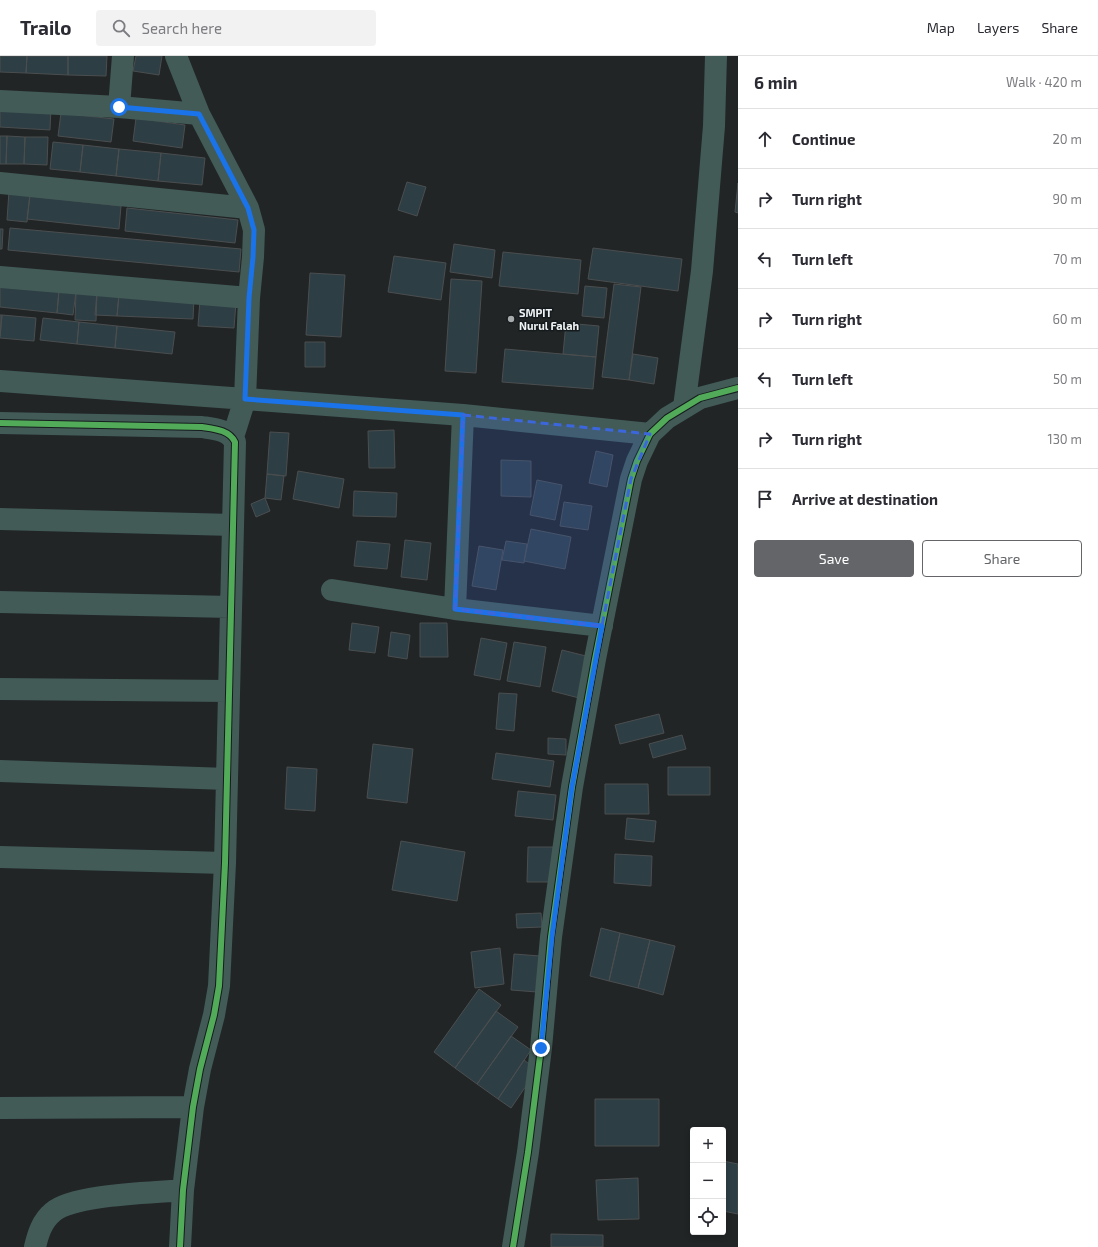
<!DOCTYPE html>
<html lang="en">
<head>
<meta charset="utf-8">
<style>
	body { margin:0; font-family:"Exo 2",sans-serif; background:#f2f2f3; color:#2b2b33 }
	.controls { position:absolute; right:12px; bottom:12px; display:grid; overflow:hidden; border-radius:4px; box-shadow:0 2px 6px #0003 }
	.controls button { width:36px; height:36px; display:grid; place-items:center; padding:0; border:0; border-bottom:1px solid #e1e1e2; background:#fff; color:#2b2b33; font:20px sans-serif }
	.stop { position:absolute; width:12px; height:12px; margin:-9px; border:3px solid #1a73e8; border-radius:50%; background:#fff }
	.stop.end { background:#1a73e8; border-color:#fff; box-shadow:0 1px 4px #0008 }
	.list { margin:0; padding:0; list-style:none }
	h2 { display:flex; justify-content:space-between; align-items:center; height:52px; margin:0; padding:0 16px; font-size:17px }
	h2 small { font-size:13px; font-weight:400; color:#7c7c81 }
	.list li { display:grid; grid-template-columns:26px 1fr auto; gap:12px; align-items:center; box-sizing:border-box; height:60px; padding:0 16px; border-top:1px solid #e1e1e2 }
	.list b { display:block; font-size:15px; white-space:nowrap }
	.list em { font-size:13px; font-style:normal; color:#7c7c81 }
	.actions { display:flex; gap:8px; padding:12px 16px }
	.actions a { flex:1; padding:9px 0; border:1px solid #636569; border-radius:4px; text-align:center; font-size:14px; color:#636569 }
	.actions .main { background:#636569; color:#fff }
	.icon { flex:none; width:22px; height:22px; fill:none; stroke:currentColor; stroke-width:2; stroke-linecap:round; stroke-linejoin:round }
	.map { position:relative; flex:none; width:738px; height:1191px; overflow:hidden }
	header { display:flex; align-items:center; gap:24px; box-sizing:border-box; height:56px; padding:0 20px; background:#fff; border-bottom:1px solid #e1e1e2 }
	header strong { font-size:19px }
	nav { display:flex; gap:22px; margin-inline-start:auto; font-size:14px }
	.search { width:280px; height:36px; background:#f2f2f3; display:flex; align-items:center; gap:10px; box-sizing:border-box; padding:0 14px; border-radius:4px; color:#7c7c81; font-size:15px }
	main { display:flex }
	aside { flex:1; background:#fff }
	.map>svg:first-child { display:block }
</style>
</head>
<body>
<header>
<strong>Trailo</strong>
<div class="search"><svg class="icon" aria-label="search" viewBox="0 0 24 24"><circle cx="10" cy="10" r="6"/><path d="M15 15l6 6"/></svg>Search here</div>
<nav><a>Map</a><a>Layers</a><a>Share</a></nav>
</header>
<main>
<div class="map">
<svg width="738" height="1191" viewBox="0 0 738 1191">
	<rect width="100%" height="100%" fill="#212526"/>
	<path fill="#2e3e45" stroke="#4b4e4f" d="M 0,0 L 27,0 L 26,17 L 0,16 Z
		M 27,0 L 68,0 L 68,19 L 26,17 Z
		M 68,0 L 107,0 L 106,20 L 68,19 Z
		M 136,0 L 162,0 L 159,19 L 133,15 Z
		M 0,49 L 51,51 L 50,74 L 0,71 Z
		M 61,57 L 114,63 L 111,86 L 58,80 Z
		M 136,62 L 185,69 L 182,92 L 133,85 Z
		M 0,80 L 7,80 L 6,108 L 0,108 Z
		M 7,80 L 25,81 L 24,108 L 6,108 Z
		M 25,81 L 48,81 L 47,109 L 24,108 Z
		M 53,86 L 83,89 L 80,116 L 50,113 Z
		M 83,89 L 119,93 L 116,120 L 80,116 Z
		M 119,93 L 161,97 L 158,125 L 116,120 Z
		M 161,97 L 205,102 L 202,129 L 158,125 Z
		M 407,126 L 426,131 L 417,160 L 398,154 Z
		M 738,127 L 738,157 L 735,156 Z
		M 9,135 L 30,137 L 27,166 L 7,164 Z
		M 30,140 L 121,150 L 119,173 L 27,163 Z
		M 127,152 L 238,164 L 235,187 L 125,175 Z
		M 10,172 L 241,193 L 239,216 L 8,194 Z
		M 0,173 L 3,173 L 2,193 L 0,193 Z
		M 454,188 L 495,194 L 492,222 L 450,216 Z
		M 593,192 L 682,203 L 678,235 L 588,223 Z
		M 503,196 L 581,204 L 578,238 L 499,230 Z
		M 394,200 L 446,207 L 441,244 L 388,236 Z
		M 310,217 L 345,219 L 341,281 L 306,279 Z
		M 451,223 L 482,225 L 476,317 L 445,315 Z
		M 0,228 L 59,234 L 57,257 L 0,251 Z
		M 614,228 L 641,231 L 629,324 L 602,321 Z
		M 585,230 L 607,232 L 604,262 L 582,260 Z
		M 59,234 L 76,236 L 73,259 L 57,257 Z
		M 76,236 L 97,236 L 96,265 L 75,264 Z
		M 97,236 L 119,238 L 117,260 L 95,259 Z
		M 119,238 L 194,242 L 193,263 L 117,260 Z
		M 200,244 L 236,247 L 234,272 L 198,270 Z
		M 0,259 L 2,259 L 0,280 Z
		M 2,259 L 36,262 L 34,285 L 0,282 Z
		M 43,262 L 79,266 L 77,288 L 40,284 Z
		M 79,266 L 117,270 L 115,292 L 77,288 Z
		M 566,267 L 599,270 L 596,301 L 563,298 Z
		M 117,270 L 175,276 L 172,298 L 115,292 Z
		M 305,286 L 325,286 L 325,311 L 305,311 Z
		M 505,293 L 596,301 L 593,333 L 502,326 Z
		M 633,298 L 658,302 L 654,328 L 629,324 Z
		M 394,374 L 395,412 L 369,412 L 368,375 Z
		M 270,376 L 289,377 L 286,420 L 267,418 Z
		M 596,395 L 613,399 L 607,431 L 589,427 Z
		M 501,404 L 531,405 L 531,441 L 501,440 Z
		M 298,415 L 344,423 L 339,452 L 293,443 Z
		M 267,418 L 284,420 L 281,444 L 265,442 Z
		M 537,424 L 562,429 L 555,464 L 530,459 Z
		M 354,435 L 397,437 L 396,461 L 353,460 Z
		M 265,442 L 270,455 L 256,461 L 251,448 Z
		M 564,446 L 592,450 L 588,474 L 560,470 Z
		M 531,473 L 571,481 L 565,513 L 524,505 Z
		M 405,484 L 431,487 L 427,524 L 401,521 Z
		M 357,485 L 390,488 L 387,513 L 354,510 Z
		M 506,485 L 527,488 L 524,507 L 502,504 Z
		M 479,490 L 503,494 L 496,534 L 472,530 Z
		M 352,567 L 379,571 L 375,597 L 349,594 Z
		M 420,567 L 447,567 L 448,601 L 420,601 Z
		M 391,576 L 410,579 L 407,603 L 388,600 Z
		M 481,582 L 507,587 L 500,624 L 474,619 Z
		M 514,586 L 546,591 L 540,631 L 507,625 Z
		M 562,594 L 590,601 L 579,642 L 552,635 Z
		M 499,637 L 517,638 L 514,675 L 496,673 Z
		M 659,658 L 664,677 L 620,688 L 615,669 Z
		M 682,679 L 686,693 L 653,702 L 649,688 Z
		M 548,682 L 566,683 L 566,699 L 548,698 Z
		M 373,688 L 413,693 L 407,747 L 367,742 Z
		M 496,697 L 554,705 L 550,731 L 492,723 Z
		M 287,711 L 317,713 L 315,755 L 285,753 Z
		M 668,711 L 710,711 L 710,739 L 668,739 Z
		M 605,728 L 648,728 L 649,758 L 605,758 Z
		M 518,735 L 556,739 L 553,764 L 515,760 Z
		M 627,762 L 656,765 L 654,786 L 625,783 Z
		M 401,785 L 465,796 L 457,845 L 392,834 Z
		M 528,791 L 553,791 L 552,826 L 527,826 Z
		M 615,798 L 652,800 L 651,830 L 614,827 Z
		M 541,857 L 542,871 L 517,872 L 516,858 Z
		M 601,872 L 620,877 L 609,925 L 590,920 Z
		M 620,877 L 650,884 L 638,932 L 609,925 Z
		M 650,884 L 675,890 L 663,939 L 638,932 Z
		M 500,892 L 504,928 L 475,932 L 471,896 Z
		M 514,898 L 540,900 L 537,936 L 511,934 Z
		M 479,933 L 501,949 L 455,1012 L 434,996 Z
		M 496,955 L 518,971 L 477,1028 L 455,1012 Z
		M 511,980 L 531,994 L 498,1043 L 477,1028 Z
		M 524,1004 L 537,1014 L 511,1052 L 498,1043 Z
		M 595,1043 L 659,1043 L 659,1090 L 595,1090 Z
		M 723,1105 L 738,1108 L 738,1158 L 723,1155 Z
		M 638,1122 L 639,1163 L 598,1164 L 596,1124 Z
		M 551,1178 L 603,1179 L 603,1191 L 551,1191 Z"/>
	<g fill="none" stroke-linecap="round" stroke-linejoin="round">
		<path stroke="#425b57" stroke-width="22" d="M 176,0 L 199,58 L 248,152 L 254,174 L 253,201 L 249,242 L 245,343 L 233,381
			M 0,45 L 119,51 L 199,58
			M 119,51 L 123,0
			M 0,127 L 248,152
			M 0,221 L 249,242
			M 0,325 L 463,359 L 650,378
			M 684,351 L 702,215 L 714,70 L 716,0
			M 0,367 L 202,371 C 215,373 229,374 235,386 L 225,807 L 219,930 L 214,959 L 200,1013 L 193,1051 L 183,1134 L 180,1191
			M 0,463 L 233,469
			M 332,534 L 455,553 L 602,570
			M 0,546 L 231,551
			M 455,553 L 463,359
			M 0,633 L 229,635
			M 0,715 L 227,723
			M 0,801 L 225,807
			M 0,1052 L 193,1051
			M 35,1191 C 38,1178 42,1165 53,1156 C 74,1138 154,1137 183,1134
			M 513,1191 L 528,1096 L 541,992 L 551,881 L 572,731 L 595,603 L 631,423 L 637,405 L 650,378 L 667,362 L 700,342 L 738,332"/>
		<g stroke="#161c1e" stroke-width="8">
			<path id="cycleway" d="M 0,367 L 202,371 C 215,373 229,374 235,386 L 225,807 L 219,930 L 214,959 L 200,1013 L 193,1051 L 183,1134 L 180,1191
				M 513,1191 L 528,1096 L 541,992 L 551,881 L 572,731 L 595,603 L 631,423 L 637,405 L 650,378 L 667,362 L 700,342 L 738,332"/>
		</g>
		<use href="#cycleway" stroke="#51ab58" stroke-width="6"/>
	</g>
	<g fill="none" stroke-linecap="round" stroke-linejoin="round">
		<path stroke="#1a73e8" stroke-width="5" d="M 119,51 L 199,58 L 248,152 L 254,174 L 253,201 L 249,242 L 245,343 L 463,359 L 455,553 L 602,570 L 572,731 L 552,880 L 541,992"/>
	</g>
	<path fill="#3c67dc" fill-opacity="0.2" stroke="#3c67dc" stroke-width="3" stroke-dasharray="8 5" stroke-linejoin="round" d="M 463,359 L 650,378 L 631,423 L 602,570 L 455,553 Z"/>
	<circle fill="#a7abac" stroke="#161c1e" stroke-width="1.5" cx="511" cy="263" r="4"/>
	<g text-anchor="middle" stroke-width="3" stroke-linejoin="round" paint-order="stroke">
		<g font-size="11" font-weight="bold" fill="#eff3f4" stroke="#161c1e" text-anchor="start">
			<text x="519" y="261">SMPIT<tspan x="519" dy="13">Nurul Falah</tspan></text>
		</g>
	</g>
</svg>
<div class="controls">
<button>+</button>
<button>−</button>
<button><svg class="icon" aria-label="locate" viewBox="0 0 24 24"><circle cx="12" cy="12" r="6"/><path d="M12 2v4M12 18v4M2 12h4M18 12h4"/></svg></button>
</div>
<div class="stop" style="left:119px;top:51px"></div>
<div class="stop end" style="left:541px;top:992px"></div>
</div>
<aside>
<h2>6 min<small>Walk · 420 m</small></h2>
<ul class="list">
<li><svg class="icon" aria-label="ahead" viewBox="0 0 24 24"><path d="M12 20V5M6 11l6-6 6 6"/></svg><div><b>Continue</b></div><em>20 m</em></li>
<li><svg class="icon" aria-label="right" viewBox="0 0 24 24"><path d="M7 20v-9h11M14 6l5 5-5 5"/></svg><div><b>Turn right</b></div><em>90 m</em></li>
<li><svg class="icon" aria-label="left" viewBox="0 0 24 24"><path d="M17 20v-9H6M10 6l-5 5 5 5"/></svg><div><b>Turn left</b></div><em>70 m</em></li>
<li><svg class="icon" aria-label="right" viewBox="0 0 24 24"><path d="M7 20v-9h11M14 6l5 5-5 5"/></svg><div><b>Turn right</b></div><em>60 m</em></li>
<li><svg class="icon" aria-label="left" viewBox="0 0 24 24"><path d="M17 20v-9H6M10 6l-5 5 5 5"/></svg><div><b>Turn left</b></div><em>50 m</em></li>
<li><svg class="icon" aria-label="right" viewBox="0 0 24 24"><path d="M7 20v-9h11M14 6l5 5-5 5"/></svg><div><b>Turn right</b></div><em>130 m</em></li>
<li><svg class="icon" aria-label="arrive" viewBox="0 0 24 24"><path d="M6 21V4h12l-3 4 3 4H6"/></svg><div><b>Arrive at destination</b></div></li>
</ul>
<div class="actions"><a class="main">Save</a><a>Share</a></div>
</aside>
</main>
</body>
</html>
